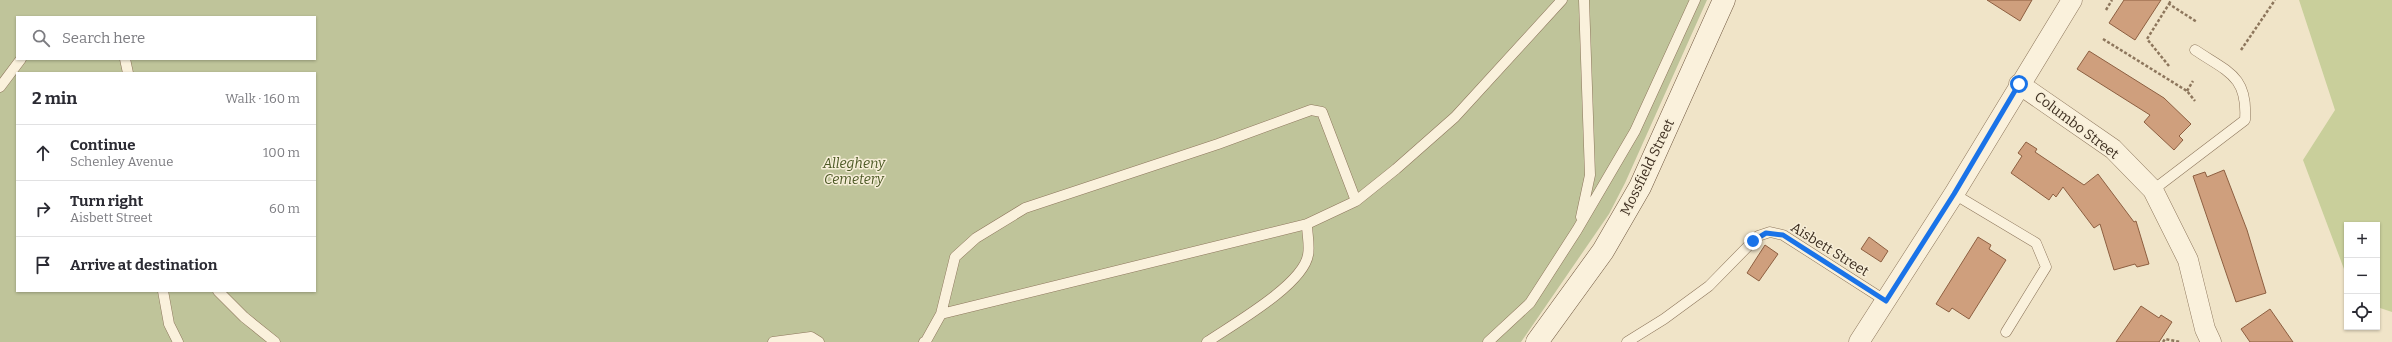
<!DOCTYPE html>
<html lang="en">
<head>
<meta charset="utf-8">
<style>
	body { margin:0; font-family:Bitter,serif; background:#f2f2f3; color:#2b2b33 }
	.controls { position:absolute; right:12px; bottom:12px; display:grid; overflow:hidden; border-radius:0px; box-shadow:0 1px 3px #0004 }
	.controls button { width:36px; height:36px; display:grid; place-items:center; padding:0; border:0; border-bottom:1px solid #e1e1e2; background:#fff; color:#2b2b33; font:20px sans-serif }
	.stop { position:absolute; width:12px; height:12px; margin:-9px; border:3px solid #1a73e8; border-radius:50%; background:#fff }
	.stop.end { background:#1a73e8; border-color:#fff; box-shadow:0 1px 4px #0008 }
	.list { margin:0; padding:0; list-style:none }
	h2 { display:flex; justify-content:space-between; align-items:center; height:52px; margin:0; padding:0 16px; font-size:17px }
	h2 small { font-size:13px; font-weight:400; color:#7c7c81 }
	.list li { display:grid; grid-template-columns:26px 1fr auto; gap:12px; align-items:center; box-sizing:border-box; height:56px; padding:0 16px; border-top:1px solid #e1e1e2 }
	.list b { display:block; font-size:15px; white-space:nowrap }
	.list p { margin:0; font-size:13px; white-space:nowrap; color:#7c7c81 }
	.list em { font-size:13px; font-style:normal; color:#7c7c81 }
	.icon { flex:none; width:22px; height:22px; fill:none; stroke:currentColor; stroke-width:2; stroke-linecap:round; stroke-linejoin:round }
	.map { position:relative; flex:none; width:2392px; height:342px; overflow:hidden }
	.search { position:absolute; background:#fff; box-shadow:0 1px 3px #0004; left:16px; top:16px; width:300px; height:44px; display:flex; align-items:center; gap:10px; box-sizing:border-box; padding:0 14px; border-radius:0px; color:#7c7c81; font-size:15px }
	.panel { position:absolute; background:#fff; box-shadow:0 1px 3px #0004; left:16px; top:72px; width:300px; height:220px; border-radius:0px }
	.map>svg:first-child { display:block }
</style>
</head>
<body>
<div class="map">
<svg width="2392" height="342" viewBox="0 0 2392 342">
	<rect width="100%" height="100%" fill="#f0e4c8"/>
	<path fill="#c9cf9b" d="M 2299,0 L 2392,0 L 2392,312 L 2377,307 L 2377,225 L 2347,225 L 2347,277 L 2303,160 L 2335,110 Z"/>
	<path fill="#bfc49a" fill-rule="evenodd" d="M 0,0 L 1707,0 L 1625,183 L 1609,214 L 1521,342 L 0,342 ZM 17,17 L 315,17 L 315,59 L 17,59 ZM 17,73 L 315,73 L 315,291 L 17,291 Z"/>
	<path fill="#cf9f7d" stroke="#8d5f41" d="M 1987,0 L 2032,0 L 2020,21 Z
		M 2124,0 L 2161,0 L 2135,40 L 2109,23 Z
		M 2089,51 L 2164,98 L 2191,124 L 2179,136 L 2183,140 L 2174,150 L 2144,122 L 2150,115 L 2077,69 Z
		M 2026,142 L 2037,149 L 2035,152 L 2084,185 L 2098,174 L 2134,222 L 2136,221 L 2149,264 L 2137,267 L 2135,264 L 2114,270 L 2100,224 L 2094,228 L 2063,187 L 2056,197 L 2053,194 L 2049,200 L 2011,173 L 2022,156 L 2018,153 Z
		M 2224,170 L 2247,230 L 2266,293 L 2236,302 L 2193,176 L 2205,172 L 2207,177 Z
		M 1869,237 L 1888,251 L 1881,262 L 1861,249 Z
		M 1978,237 L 1991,245 L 1989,249 L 2006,260 L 1969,319 L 1952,308 L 1949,312 L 1936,304 Z
		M 1765,245 L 1778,254 L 1759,281 L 1747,273 Z
		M 2141,306 L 2159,318 L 2161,315 L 2172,322 L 2159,342 L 2116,342 Z
		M 2270,309 L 2293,342 L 2250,342 L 2241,329 Z"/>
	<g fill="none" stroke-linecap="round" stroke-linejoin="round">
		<g stroke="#8d765c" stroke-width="11">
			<path id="lane" d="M 125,59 L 128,73
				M 0,87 L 21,59
				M 2153,190 L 2245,120 C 2248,76 2228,72 2195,50
				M 1954,194 L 2036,243 L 2046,267 L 2006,332
				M 1581,217 L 1590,175 L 1584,0
				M 163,291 L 169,324 L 178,342
				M 218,291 L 244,317 L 275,342
				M 941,314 L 955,257 L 976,238 L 1025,208 L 1218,144 L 1311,110 L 1322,112 L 1356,201
				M 773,342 L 811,337 L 819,342
				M 924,342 L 926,341 L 941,314 L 1307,224 L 1356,201 L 1396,169 L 1455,117 L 1562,0
				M 1207,342 C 1232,325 1303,285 1308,255 C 1310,246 1307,234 1307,224
				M 1488,342 L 1530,303 L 1577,230 L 1635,131 L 1695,0
				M 1627,342 L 1664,319 L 1709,286 L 1758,236 L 1770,232 L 1783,235 L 1886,301"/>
		</g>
		<g stroke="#8d765c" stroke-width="21">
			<path id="street" d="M 2019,84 L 2113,149 L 2153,190 L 2188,260 L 2205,329 L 2211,342
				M 1859,342 L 1954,194 L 2072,0"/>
		</g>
		<g stroke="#6f573f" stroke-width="23">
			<path id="secondary" d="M 1537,342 L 1603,251 L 1640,187 L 1724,0"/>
		</g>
		<path stroke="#8d765c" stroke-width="2.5" stroke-dasharray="3 2" stroke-linecap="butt" d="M 2169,4 L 2171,0
			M 2106,10 L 2112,0
			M 2103,39 L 2187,91 L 2195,101
			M 2241,50 L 2275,0
			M 2169,66 L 2147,39 L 2169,4 L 2197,22
			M 2187,91 L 2193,81
			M 2163,342 L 2165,339 L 2180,342"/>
		<use href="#lane" stroke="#faf1dc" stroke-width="10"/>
		<use href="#street" stroke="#faf1dc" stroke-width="20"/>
		<use href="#secondary" stroke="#faf1dc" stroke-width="22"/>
	</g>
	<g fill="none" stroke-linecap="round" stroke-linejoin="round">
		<path stroke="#1a73e8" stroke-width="5" d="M 1753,241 L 1766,233 L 1783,235 L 1886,301 L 1954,194 L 2019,84"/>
	</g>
	<g text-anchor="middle" stroke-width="3" stroke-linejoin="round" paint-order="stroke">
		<g font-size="14" fill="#3d2e20" stroke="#f7eed8">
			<text transform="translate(2077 125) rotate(37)" y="5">Columbo Street</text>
			<text transform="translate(1647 167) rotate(-64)" y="5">Mossfield Street</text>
			<text transform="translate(1830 249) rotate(32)" y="5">Aisbett Street</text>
		</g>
		<g font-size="14" font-style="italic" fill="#4d5a26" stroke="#f7eed8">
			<text x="854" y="168">Allegheny<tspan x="854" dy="16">Cemetery</tspan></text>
		</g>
	</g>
</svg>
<div class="controls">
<button>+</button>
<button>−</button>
<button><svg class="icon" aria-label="locate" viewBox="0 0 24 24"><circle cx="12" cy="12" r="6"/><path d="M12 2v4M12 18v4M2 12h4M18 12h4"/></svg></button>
</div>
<div class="stop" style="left:2019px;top:84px"></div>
<div class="stop end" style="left:1753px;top:241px"></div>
<div class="search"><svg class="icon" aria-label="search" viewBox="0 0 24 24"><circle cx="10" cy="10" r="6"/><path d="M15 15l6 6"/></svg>Search here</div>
<section class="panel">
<h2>2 min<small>Walk · 160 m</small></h2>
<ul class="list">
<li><svg class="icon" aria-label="ahead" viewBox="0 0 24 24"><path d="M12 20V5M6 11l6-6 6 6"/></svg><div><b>Continue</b><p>Schenley Avenue</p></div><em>100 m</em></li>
<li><svg class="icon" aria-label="right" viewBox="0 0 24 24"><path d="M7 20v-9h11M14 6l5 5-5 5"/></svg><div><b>Turn right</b><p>Aisbett Street</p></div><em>60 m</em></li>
<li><svg class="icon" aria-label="arrive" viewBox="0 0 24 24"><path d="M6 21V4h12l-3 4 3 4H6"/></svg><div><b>Arrive at destination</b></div></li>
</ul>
</section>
</div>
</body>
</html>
